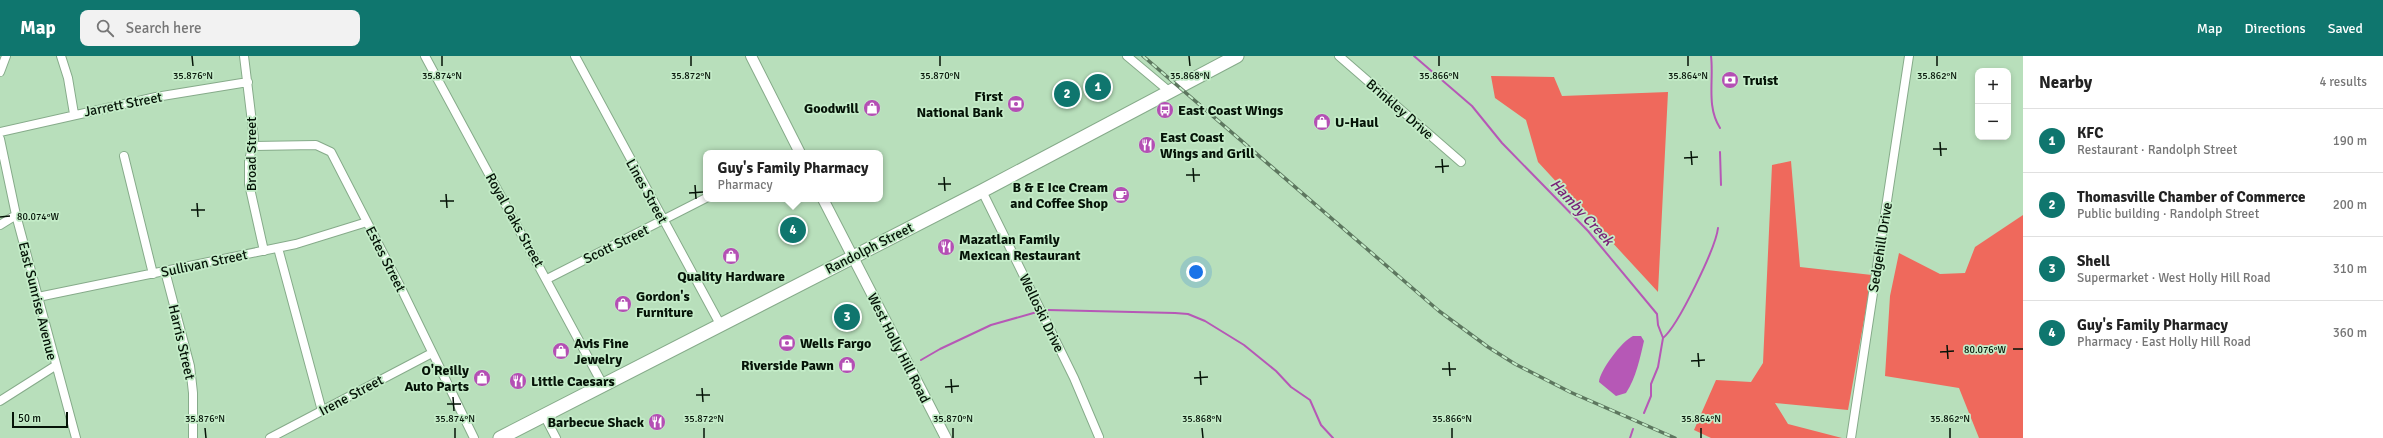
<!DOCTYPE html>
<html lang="en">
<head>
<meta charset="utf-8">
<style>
	body { margin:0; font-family:Signika,sans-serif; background:#f2f2f2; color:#222 }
	.controls { position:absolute; right:12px; top:12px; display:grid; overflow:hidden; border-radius:8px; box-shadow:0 2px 6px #0003 }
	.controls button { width:36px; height:36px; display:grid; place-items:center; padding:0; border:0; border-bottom:1px solid #e0e0e0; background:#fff; color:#222; font:20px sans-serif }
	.scale { position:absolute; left:12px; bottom:10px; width:56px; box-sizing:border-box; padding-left:4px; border:2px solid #051307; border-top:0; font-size:11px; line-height:14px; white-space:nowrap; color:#051307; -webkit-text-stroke:3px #c4ecc8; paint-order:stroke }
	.you { position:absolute; left:1196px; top:216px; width:14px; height:14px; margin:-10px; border:3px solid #fff; border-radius:50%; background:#1a73e8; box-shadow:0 0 0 6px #1a73e833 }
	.badge { display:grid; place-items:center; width:26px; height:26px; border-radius:50%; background:#0f766e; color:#fff; font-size:13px; font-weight:700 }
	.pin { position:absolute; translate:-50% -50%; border:2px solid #fff; box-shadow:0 1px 4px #0006 }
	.popup { position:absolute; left:703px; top:94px; width:180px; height:52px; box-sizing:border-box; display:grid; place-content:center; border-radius:8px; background:#fff; filter:drop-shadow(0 1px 3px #0005); font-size:13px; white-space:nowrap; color:#767676 }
	.popup b { font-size:15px; color:#222 }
	.popup::after { content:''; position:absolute; left:50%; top:100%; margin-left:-8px; border:8px solid transparent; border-top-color:#fff }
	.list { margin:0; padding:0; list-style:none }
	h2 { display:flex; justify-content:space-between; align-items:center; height:52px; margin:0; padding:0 16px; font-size:17px }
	h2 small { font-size:13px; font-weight:400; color:#767676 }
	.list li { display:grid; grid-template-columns:26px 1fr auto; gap:12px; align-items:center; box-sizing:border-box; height:64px; padding:0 16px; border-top:1px solid #e0e0e0 }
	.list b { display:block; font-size:15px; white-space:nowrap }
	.list p { margin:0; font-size:13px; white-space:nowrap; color:#767676 }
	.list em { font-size:13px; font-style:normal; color:#767676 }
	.icon { flex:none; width:22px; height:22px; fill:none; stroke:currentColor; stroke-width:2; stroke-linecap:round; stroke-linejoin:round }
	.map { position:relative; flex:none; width:2023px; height:382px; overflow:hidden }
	header { display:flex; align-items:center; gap:24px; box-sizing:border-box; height:56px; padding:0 20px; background:#0f766e; color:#fff }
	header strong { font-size:19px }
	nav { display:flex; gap:22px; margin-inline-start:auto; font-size:14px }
	.search { width:280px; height:36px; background:#f2f2f2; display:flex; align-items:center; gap:10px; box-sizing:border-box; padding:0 14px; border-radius:8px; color:#767676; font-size:15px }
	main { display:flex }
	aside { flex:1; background:#fff }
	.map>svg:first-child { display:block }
</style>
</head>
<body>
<header>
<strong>Map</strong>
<div class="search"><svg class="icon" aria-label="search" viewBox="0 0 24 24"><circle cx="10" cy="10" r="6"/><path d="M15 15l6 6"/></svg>Search here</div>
<nav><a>Map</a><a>Directions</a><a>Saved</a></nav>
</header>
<main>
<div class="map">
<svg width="2023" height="382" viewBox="0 0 2023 382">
	<rect width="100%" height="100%" fill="#b8dfbb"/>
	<path fill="#ef695c" d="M 1491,20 L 1554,21 L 1562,40 L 1668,36 L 1658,236 L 1538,106 L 1526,64 L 1495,42 Z
		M 1791,105 L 1800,211 L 1872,219 L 1848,354 L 1775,347 L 1788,368 L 1842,382 L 1711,382 L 1694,374 L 1716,324 L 1751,326 L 1763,307 L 1772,109 Z
		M 2023,159 L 2023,382 L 1979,382 L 1959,332 L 1885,320 L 1890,240 L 1899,197 L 1940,218 L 1965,217 L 1975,191 Z"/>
	<path fill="#b658b6" d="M 1633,280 L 1641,280 L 1644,285 C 1640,302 1636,322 1626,337 L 1616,340 L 1599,326 C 1600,314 1622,285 1633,280 Z"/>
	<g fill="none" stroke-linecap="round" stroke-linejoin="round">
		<path stroke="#b658b6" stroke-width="2" d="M 1414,0 L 1472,50 L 1502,87 L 1588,175 L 1657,258 L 1658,269 L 1663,282 L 1658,311 L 1651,328 L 1651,340 L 1644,357
			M 1711,0 C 1714,24 1706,50 1720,72
			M 1720,96 L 1721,129
			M 1048,254 L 1175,257 L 1188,258 L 1205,265 L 1244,289 L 1276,315 L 1291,331 L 1310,344 L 1321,369 L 1333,382
			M 1663,282 C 1678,270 1716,191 1718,172
			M 921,304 L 940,293 L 991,269 L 1037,256
			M 1630,382 L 1633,373"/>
		<g stroke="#86ab8a" stroke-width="10">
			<path id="minor" d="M 61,0 L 68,22 L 74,58
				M 244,0 L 254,83 L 249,105 L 249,128 L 264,195
				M 425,0 L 603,329
				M 575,0 L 720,268
				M 1127,0 L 1170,36
				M 1339,0 L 1461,106
				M 0,16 L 6,0
				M 0,76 L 156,41 L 248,26
				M 0,83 L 16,159 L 76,382
				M 253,90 L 316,89 L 331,96 L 400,230 L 474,382
				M 124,100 L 153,218
				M 982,135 L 1074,322 L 1099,381
				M 0,169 L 16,159
				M 278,192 L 322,355
				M 165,215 L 190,310 L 193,337 L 193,382
				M 547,223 L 706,142
				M 38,241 L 296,188 L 367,166
				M 0,345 L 55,310
				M 544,359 L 556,382
				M 270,382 L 432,297
				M 1851,382 L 1909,0"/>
		</g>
		<g stroke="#86ab8a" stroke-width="12">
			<path id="tertiary" d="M 751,0 L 800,97
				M 823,143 L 946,382"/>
		</g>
		<g stroke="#86ab8a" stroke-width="15">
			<path id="primary" d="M 500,382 L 982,135 L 1237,0"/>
		</g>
		<use href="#minor" stroke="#fff" stroke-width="8"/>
		<use href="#tertiary" stroke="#fff" stroke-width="10"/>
		<use href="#primary" stroke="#fff" stroke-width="13"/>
		<g stroke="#5d775f" stroke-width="3.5">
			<path id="rail" d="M 1143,0 L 1439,255 L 1488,291 L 1515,308 L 1570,336 L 1675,382"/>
		</g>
		<use href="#rail" stroke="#c4ecc8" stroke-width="2" stroke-dasharray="6" stroke-linecap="butt"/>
	</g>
	<path fill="none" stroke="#051307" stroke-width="1.5" d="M 192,0 L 193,10M 442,0 L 442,10M 691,0 L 691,10M 940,0 L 940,10M 1189,0 L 1190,10M 1439,0 L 1439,10M 1688,0 L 1688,10M 1937,0 L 1937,10M 1940,86 L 1941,100M 1933,93 L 1947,93M 1691,95 L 1692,109M 1684,102 L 1698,101M 1442,103 L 1443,117M 1435,111 L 1449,110M 1193,112 L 1194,126M 1186,119 L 1200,119M 944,121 L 945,135M 938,128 L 951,128M 695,129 L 696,143M 689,137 L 703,136M 446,138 L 447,152M 440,145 L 454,145M 197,147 L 198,161M 191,154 L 205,154M 0,161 L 10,160M 1947,289 L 1948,303M 2013,293 L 2023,293M 1940,296 L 1954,295M 1698,297 L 1699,311M 1691,305 L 1705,304M 1449,306 L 1450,320M 1442,313 L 1456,313M 1200,315 L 1201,329M 1194,322 L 1208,321M 951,323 L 952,337M 945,331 L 959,330M 702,332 L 703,346M 696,339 L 710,339M 453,341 L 454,355M 447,348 L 461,348M 205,372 L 206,382M 455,372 L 455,382M 704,372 L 704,382M 953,372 L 953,382M 1202,372 L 1203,382M 1452,372 L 1452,382M 1701,372 L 1701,382M 1950,372 L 1950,382"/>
	<defs>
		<g id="bank-disc" transform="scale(0.9)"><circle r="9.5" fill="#b44fb4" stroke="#c4ecc8"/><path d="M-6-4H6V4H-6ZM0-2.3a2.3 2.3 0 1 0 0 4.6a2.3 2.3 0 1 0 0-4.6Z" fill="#fff"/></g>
		<g id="shop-disc" transform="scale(0.9)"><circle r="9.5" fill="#b44fb4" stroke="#c4ecc8"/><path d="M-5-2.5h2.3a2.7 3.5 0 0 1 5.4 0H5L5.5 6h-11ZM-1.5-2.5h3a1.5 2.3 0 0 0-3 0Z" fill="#fff"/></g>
		<g id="bus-disc" transform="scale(0.9)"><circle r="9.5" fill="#b44fb4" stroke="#c4ecc8"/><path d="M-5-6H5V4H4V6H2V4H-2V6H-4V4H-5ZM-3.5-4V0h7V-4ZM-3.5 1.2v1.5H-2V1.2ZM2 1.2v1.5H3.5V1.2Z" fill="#fff"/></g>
		<g id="restaurant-disc" transform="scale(0.9)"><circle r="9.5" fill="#b44fb4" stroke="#c4ecc8"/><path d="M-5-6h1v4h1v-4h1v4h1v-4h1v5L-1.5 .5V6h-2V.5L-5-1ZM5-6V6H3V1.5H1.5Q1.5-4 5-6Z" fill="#fff"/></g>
		<g id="cafe-disc" transform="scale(0.9)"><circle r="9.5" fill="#b44fb4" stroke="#c4ecc8"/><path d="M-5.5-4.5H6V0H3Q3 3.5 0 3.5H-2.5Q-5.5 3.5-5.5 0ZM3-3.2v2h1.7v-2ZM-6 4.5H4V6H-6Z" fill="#fff"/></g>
	</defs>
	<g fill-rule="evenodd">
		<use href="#bank-disc" x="1730" y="24"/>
		<use href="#bank-disc" x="1016" y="48"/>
		<use href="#shop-disc" x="872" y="52"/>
		<use href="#bus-disc" x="1165" y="54"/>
		<use href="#shop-disc" x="1322" y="66"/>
		<use href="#restaurant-disc" x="1147" y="89"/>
		<use href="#cafe-disc" x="1121" y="139"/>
		<use href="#restaurant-disc" x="946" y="191"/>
		<use href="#shop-disc" x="731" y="200"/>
		<use href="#shop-disc" x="623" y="248"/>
		<use href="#bank-disc" x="787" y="287"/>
		<use href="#shop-disc" x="561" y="295"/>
		<use href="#shop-disc" x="847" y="309"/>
		<use href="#shop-disc" x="482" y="322"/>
		<use href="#restaurant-disc" x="518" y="325"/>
		<use href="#restaurant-disc" x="657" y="366"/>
	</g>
	<g text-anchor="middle" stroke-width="3.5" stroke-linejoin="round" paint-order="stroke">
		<g font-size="14" font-weight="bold" fill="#051307" stroke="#c4ecc8" text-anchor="start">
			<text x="1743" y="29">Truist</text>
			<text x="1003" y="45" text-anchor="end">First<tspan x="1003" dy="16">National Bank</tspan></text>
			<text x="859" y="57" text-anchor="end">Goodwill</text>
			<text x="1178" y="59">East Coast Wings</text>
			<text x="1335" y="71">U-Haul</text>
			<text x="1160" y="86">East Coast<tspan x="1160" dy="16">Wings and Grill</tspan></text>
			<text x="1108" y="136" text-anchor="end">B &amp; E Ice Cream<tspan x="1108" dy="16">and Coffee Shop</tspan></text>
			<text x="959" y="188">Mazatlan Family<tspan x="959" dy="16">Mexican Restaurant</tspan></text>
			<text x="731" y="225" text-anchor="middle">Quality Hardware</text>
			<text x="636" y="245">Gordon's<tspan x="636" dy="16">Furniture</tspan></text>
			<text x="574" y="292">Avis Fine<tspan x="574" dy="16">Jewelry</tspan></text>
			<text x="800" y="292">Wells Fargo</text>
			<text x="834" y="314" text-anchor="end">Riverside Pawn</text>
			<text x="469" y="319" text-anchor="end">O'Reilly<tspan x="469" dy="16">Auto Parts</tspan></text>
			<text x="531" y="330">Little Caesars</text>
			<text x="644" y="371" text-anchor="end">Barbecue Shack</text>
		</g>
		<g font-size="14" fill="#051307" stroke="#c4ecc8">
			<text transform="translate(123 48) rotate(-11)" y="5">Jarrett Street</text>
			<text transform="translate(1400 53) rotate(41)" y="5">Brinkley Drive</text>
			<text transform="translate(251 98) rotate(-90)" y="5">Broad Street</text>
			<text transform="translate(647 135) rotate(61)" y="5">Lines Street</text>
			<text transform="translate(515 164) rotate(61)" y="5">Royal Oaks Street</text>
			<text transform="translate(616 188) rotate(-26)" y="5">Scott Street</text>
			<text transform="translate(1880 191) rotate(-81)" y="5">Sedgehill Drive</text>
			<text transform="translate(869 192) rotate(-27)" y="5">Randolph Street</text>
			<text transform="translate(386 203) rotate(63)" y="5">Estes Street</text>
			<text transform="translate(204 207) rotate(-12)" y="5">Sullivan Street</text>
			<text transform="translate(38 245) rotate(76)" y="5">East Sunrise Avenue</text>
			<text transform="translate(1042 257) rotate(64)" y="5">Welloski Drive</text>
			<text transform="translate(182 286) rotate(77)" y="5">Harris Street</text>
			<text transform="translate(899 292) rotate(63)" y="5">West Holly Hill Road</text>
			<text transform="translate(351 339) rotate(-28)" y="5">Irene Street</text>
		</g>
		<g font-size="15" font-style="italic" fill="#782178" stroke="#c4ecc8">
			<text transform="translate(1582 156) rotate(47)" y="5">Hamby Creek</text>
		</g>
	</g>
	<g font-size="10" text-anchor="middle" fill="#051307" stroke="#c4ecc8" stroke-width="3.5" stroke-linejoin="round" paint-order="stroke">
		<text x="193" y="23">35.876°N</text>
		<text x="442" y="23">35.874°N</text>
		<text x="691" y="23">35.872°N</text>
		<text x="940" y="23">35.870°N</text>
		<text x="1190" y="23">35.868°N</text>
		<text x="1439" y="23">35.866°N</text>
		<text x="1688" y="23">35.864°N</text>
		<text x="1937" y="23">35.862°N</text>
		<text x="38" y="164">80.074°W</text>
		<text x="1985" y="297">80.076°W</text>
		<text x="205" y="366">35.876°N</text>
		<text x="455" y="366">35.874°N</text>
		<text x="704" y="366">35.872°N</text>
		<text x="953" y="366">35.870°N</text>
		<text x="1202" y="366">35.868°N</text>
		<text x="1452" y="366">35.866°N</text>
		<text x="1701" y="366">35.864°N</text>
		<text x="1950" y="366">35.862°N</text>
	</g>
</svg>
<div class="controls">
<button>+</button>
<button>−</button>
</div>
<div class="scale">50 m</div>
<div class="you"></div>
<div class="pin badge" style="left:1098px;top:31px">1</div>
<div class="pin badge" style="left:1067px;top:38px">2</div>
<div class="pin badge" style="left:847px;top:261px">3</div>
<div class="pin badge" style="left:793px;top:174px">4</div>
<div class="popup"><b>Guy's Family Pharmacy</b>Pharmacy</div>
</div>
<aside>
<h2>Nearby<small>4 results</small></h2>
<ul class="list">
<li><span class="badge">1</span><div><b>KFC</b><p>Restaurant · Randolph Street</p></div><em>190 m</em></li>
<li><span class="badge">2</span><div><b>Thomasville Chamber of Commerce</b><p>Public building · Randolph Street</p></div><em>200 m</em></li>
<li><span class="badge">3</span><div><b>Shell</b><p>Supermarket · West Holly Hill Road</p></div><em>310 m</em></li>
<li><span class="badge">4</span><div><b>Guy's Family Pharmacy</b><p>Pharmacy · East Holly Hill Road</p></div><em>360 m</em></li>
</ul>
</aside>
</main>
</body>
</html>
